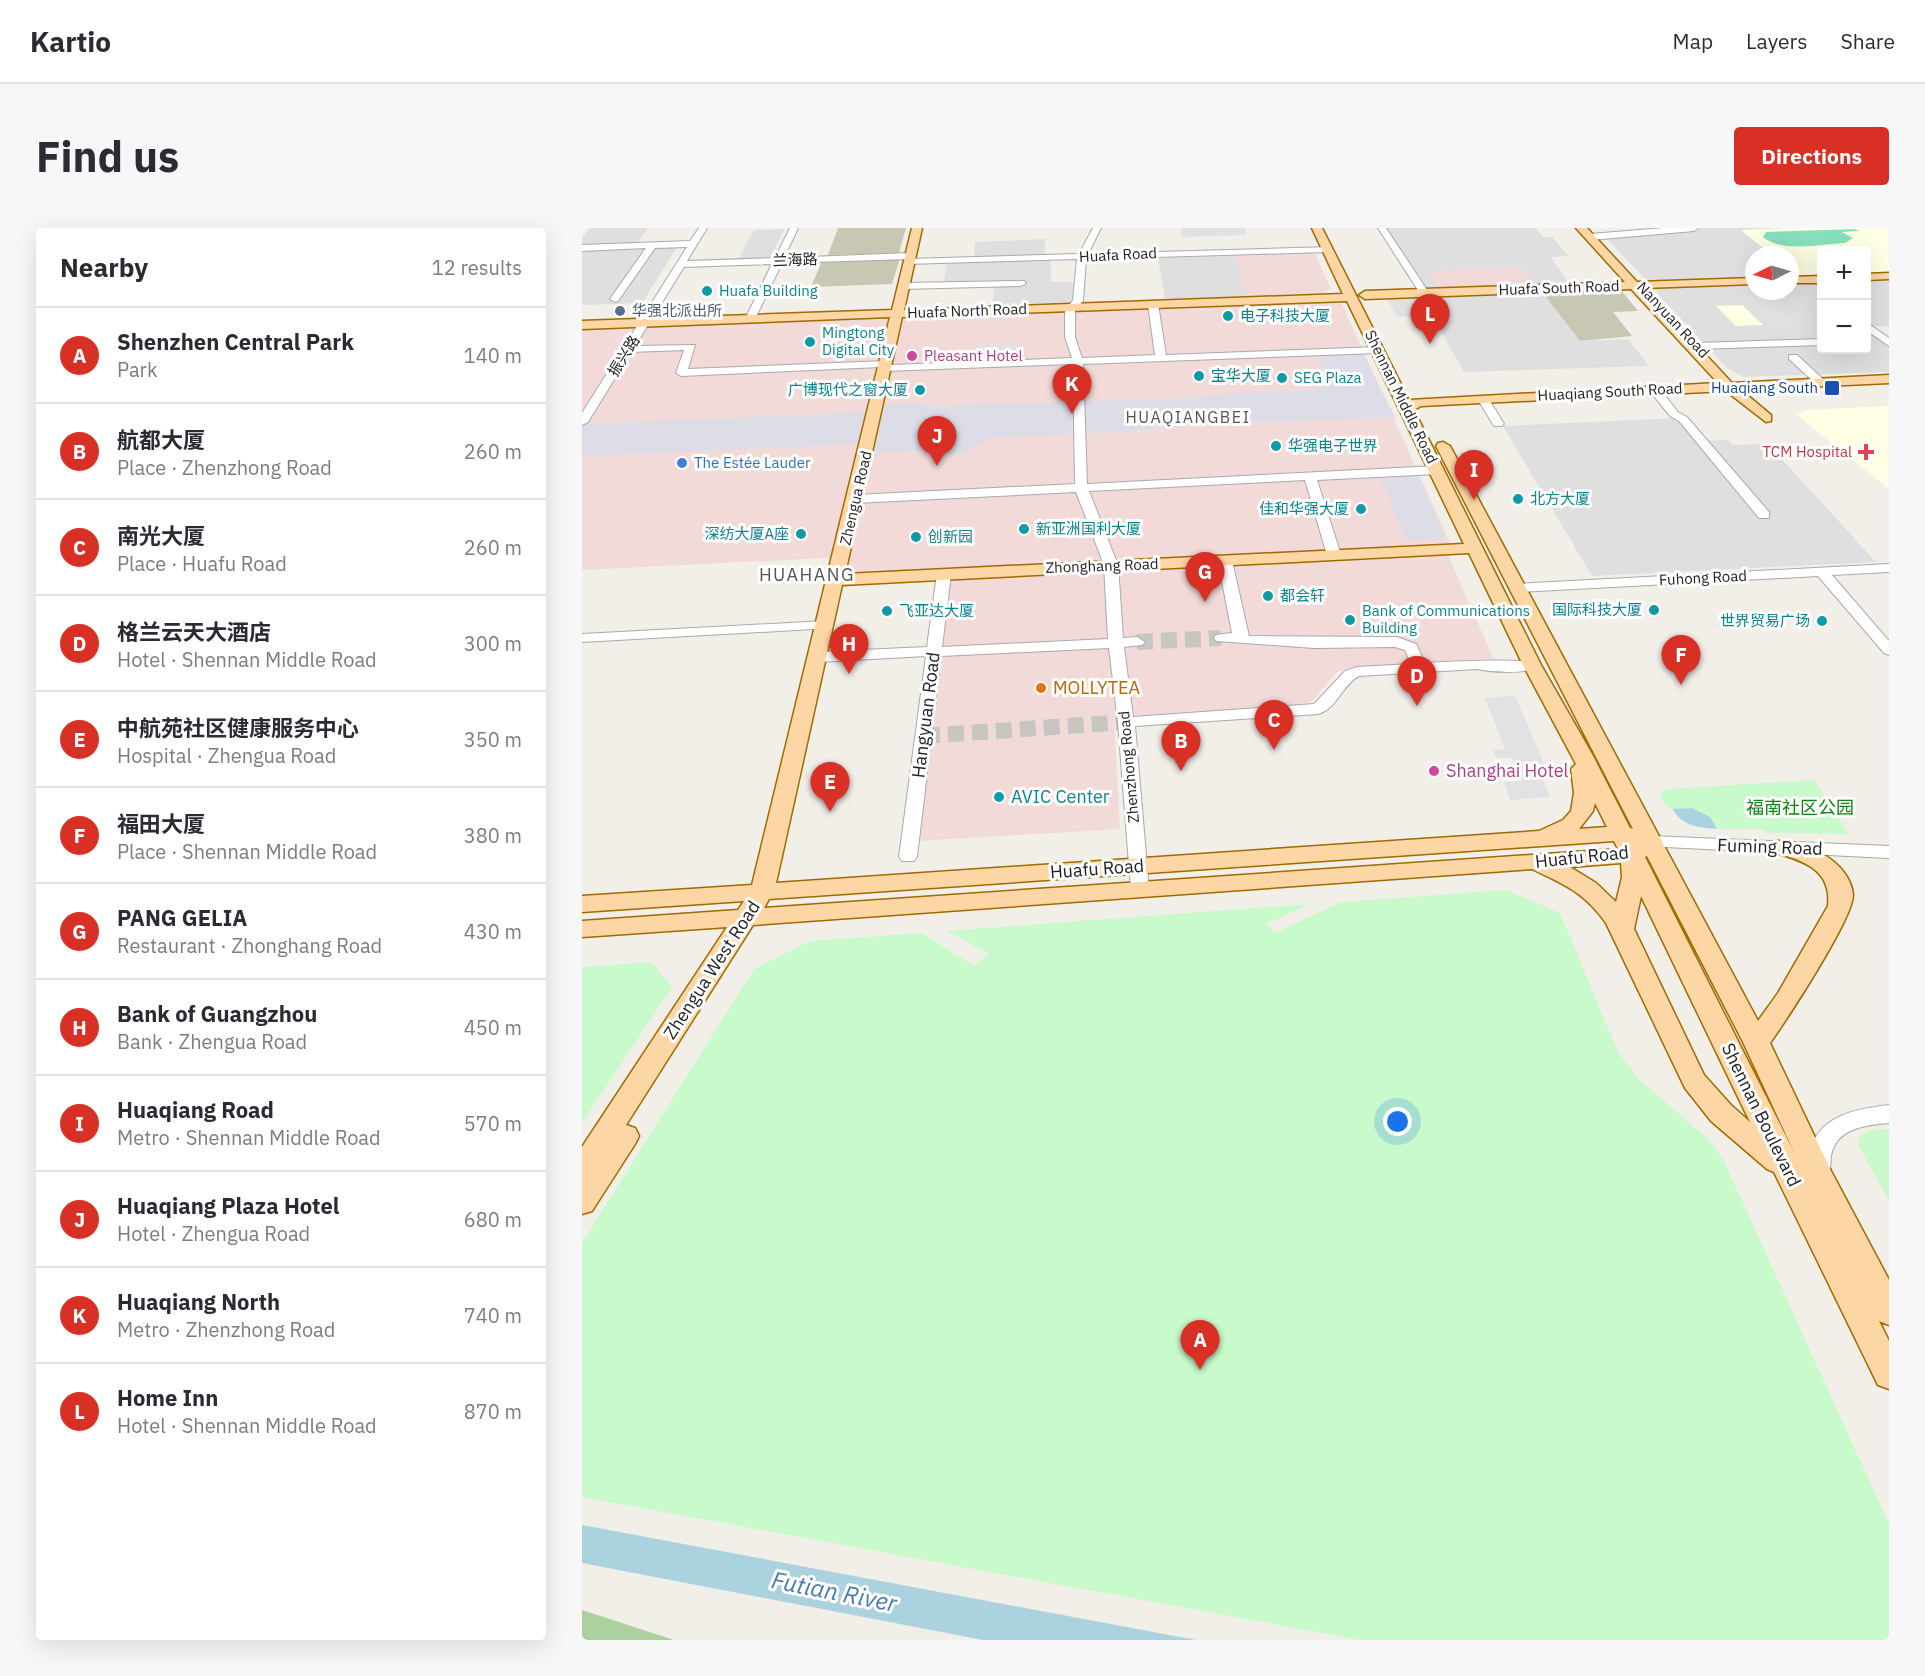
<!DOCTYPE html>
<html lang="en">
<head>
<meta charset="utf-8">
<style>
	body { margin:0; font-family:"IBM Plex Sans","Noto Sans SC",sans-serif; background:#f7f7f7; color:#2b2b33 }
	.controls { position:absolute; right:18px; top:18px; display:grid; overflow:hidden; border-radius:6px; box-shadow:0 6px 24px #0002 }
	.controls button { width:54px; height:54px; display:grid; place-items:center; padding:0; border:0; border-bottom:2px solid #e1e1e2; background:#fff; color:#2b2b33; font:30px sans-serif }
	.compass { position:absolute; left:1163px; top:18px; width:54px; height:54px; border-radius:50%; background:#fff; box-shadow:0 6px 24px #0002; rotate:265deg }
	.you { position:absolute; left:816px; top:894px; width:21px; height:21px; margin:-15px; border:4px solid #fff; border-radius:50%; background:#1a73e8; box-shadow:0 0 0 9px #1a73e833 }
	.badge { display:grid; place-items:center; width:39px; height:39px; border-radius:50%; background:#d93025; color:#fff; font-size:20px; font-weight:700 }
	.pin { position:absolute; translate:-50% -50px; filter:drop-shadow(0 2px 3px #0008) }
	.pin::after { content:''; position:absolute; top:32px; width:21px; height:18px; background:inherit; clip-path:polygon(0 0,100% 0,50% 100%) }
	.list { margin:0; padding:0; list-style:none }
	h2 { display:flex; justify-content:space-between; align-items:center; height:78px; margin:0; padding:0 24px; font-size:26px }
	h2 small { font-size:20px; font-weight:400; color:#7c7c81 }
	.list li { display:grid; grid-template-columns:39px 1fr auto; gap:18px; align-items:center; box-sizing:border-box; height:96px; padding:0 24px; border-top:2px solid #e1e1e2 }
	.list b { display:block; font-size:22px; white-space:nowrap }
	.list p { margin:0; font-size:20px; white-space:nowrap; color:#7c7c81 }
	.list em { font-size:20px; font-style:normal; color:#7c7c81 }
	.map { position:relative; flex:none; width:1307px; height:1412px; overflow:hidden; border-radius:6px }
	header { display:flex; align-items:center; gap:36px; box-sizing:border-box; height:84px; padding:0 30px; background:#fff; border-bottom:2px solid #e1e1e2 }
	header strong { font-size:28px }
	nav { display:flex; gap:33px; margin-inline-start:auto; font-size:21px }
	.intro { display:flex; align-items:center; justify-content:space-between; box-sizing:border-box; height:144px; padding:0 36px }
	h1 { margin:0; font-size:42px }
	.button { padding:15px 27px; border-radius:6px; background:#d93025; color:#fff; font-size:21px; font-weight:700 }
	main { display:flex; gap:36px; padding:0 36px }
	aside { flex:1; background:#fff; border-radius:6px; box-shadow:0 6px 24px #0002 }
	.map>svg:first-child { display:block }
</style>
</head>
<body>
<header>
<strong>Kartio</strong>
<nav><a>Map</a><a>Layers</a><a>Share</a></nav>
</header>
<div class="intro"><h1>Find us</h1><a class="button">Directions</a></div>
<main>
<aside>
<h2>Nearby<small>12 results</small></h2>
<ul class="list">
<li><span class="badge">A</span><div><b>Shenzhen Central Park</b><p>Park</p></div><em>140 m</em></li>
<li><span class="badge">B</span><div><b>航都大厦</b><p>Place · Zhenzhong Road</p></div><em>260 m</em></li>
<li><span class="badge">C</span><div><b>南光大厦</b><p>Place · Huafu Road</p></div><em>260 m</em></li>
<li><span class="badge">D</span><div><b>格兰云天大酒店</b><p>Hotel · Shennan Middle Road</p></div><em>300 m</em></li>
<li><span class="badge">E</span><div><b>中航苑社区健康服务中心</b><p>Hospital · Zhengua Road</p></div><em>350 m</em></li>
<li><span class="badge">F</span><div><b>福田大厦</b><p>Place · Shennan Middle Road</p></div><em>380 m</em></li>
<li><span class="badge">G</span><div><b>PANG GELIA</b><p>Restaurant · Zhonghang Road</p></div><em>430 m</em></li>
<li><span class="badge">H</span><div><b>Bank of Guangzhou</b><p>Bank · Zhengua Road</p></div><em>450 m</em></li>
<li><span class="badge">I</span><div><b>Huaqiang Road</b><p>Metro · Shennan Middle Road</p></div><em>570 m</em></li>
<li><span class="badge">J</span><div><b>Huaqiang Plaza Hotel</b><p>Hotel · Zhengua Road</p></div><em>680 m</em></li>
<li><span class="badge">K</span><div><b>Huaqiang North</b><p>Metro · Zhenzhong Road</p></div><em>740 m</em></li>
<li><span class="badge">L</span><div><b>Home Inn</b><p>Hotel · Shennan Middle Road</p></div><em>870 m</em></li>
</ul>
</aside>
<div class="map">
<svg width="1307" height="1412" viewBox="0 0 1307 1412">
	<rect width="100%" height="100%" fill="#f2efe9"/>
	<path fill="#e0dfdf" d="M 8,0 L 66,0 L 54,17 L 97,16 L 60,75 L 0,77 L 0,11 Z
		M 803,0 L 954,0 L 961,9 L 970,9 L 987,28 L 969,29 L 989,59 L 956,60 L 940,39 L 847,43 L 859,63 L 844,64 Z
		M 1120,0 L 1206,0 L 1160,2 L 1190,27 L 1172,27 L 1172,52 L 1068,56 L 1022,8 Z
		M 202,1 L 189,29 L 157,30 L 172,2 Z
		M 463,11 L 463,29 L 392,31 L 393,14 Z
		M 651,24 L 665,68 L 583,71 L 575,26 Z
		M 469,32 L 469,54 L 491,54 L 491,74 L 410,77 L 413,55 L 361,57 L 365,35 Z
		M 1307,48 L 1307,98 L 1285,98 L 1307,117 L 1307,144 L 1162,149 L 1145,140 L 1073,63 L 1081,57 L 1172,53 L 1172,63 L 1208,63 L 1208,52 L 1239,51 L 1240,122 L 1284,122 L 1285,49 Z
		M 960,64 L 998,113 L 1046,111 L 1067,138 L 882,144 L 839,68 Z
		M 1096,190 L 1116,213 L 1146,212 L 1151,217 L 1186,216 L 1294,334 L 1010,348 L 921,198 Z"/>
	<path fill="#f2dad9" d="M 719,23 L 733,26 L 749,61 L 741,65 L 665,68 L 651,24 Z
		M 940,39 L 956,60 L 859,63 L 846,43 Z
		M 749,73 L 760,76 L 869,317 L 274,344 L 245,330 L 0,342 L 0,99 Z
		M 865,325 L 912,432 L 766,440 L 755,444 L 731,472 L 720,478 L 532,489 L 538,601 L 335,613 L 368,348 Z"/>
	<path fill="#ffffe5" d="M 1206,0 L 1307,0 L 1307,44 L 1285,45 L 1284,22 L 1240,22 L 1239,47 L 1216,48 L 1208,42 L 1208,27 L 1190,27 L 1159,2 Z
		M 1161,77 L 1161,78 L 1181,97 L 1154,98 L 1134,78 Z
		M 1307,178 L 1307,261 L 1215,187 L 1224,182 Z"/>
	<path fill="#c7c7b4" d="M 256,0 L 324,0 L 317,25 L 246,27 Z
		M 318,30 L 310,56 L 229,59 L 240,33 Z
		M 1038,61 L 1056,83 L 1031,84 L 1050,108 L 998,113 L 960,64 Z"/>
	<path fill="#add19e" d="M 0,1382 L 92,1412 L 0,1412 Z"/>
	<path fill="#c8facc" d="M 1232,552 L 1267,606 L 1186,605 L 1181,601 L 1135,601 C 1117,570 1099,590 1085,579 C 1082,576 1080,570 1078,566 L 1086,561 Z
		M 924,662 L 978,685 L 1036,824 L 1056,850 L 1128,913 L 1141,931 L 1307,1296 L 1307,1412 L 778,1412 L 0,1269 L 0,1015 L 172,741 L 228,713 L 340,705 L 392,738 L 407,726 L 365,703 L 727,676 L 685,696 L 693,705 L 759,674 Z
		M 69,734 L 90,759 L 0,895 L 0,739 Z
		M 1307,901 L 1307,973 L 1277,918 L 1278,907 L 1289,902 Z"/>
	<path fill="#88e0be" d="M 1273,1 L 1277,3 L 1260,4 L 1271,10 L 1263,15 C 1239,16 1200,25 1181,9 L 1184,4 Z"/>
	<path fill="#e2e2e2" d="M 599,0 L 663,0 L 665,7 L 600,9 Z
		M 838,68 L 850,87 L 815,89 L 804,69 Z
		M 1161,69 L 1181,69 L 1213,97 L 1192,98 Z
		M 433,115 L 433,132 L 392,133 L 394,116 Z
		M 933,468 L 968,549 L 960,550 L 968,569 L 928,572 L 922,554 L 940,553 L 931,530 L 914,530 L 911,522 L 923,521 L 903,470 Z"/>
	<path fill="#dddde8" d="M 781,126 L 813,189 L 585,198 L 557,203 L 409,210 L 373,228 L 346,222 L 281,225 L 282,216 L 0,228 L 0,196 L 290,184 L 292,176 L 328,175 L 349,178 L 456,175 L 632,169 L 632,166 L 733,162 L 746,155 L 736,129 L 730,127 Z
		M 836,247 L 863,310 L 823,312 L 799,249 Z"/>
	<path fill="#aad3df" d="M 1110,580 L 1128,589 L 1135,601 C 1118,600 1099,598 1091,581 Z
		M 0,1297 L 614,1412 L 401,1412 L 0,1335 Z"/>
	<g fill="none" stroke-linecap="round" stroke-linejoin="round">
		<path stroke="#c8c6c1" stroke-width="16" stroke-dasharray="16 8" stroke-linecap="butt" d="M 555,414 L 639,410
			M 342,508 L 544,494"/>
		<g stroke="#a9a9a9" stroke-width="2">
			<path id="minor" d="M 117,0 L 125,0 L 105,33 L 193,30 L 208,0 L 216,0 L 202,30 L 328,25 L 333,28 L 328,31 L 200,35 L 173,91 L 168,94 L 163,91 L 190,36 L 102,39 L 53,118 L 113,117 L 106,141 L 304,133 L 309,137 L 490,130 L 483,109 L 483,82 L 491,72 L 495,31 L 324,36 L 322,34 L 327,31 L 497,26 L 511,0 L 519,0 L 506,26 L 748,19 L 749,21 L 745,24 L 504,31 L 501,73 L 493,82 L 493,109 L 500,130 L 573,127 L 566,76 L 571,73 L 576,76 L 584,127 L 796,119 L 801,122 L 796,125 L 501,136 L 505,256 L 855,238 L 861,242 L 855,246 L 735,252 L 759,327 L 752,331 L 745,327 L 723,252 L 507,263 L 536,337 L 541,410 L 555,409 L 563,414 L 560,417 L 542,419 L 551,489 L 732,476 L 763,443 L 775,439 L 829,436 L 823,422 L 813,419 L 732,420 L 634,413 L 632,410 L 634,407 L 650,405 L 636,333 L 643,329 L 650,333 L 667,408 L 815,409 L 834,416 L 843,435 C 860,434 950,429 958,437 C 949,447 908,444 895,441 L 777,448 C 760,457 755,481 736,486 L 553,498 L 567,662 L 565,666 L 551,666 L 549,662 L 536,494 L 527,420 L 359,428 L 335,629 L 332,633 L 320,633 L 317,629 L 344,428 L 236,434 L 228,429 L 236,424 L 345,419 L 355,346 L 362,342 L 369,346 L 360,419 L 526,411 L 522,337 L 494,264 L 273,275 L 267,271 L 273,267 L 493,256 L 491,136 L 303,143 L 298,139 L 99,148 L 94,145 L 102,122 L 49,124 L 6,194 L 0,197 L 0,185 L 105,19 L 73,20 L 36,73 L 33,74 L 28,71 L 64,20 L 0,23 L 0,17 L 108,13 Z
				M 796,0 L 804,0 L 847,65 L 845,67 L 839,67 Z
				M 1082,0 L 1116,0 L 1112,3 L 1008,12 L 1004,9 L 1008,6 Z
				M 442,53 L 444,55 L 439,58 L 322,61 L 317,58 L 322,55 Z
				M 1284,94 L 1307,110 L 1307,118 L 1284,102 Z
				M 1240,111 L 1240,117 L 1116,121 L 1111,118 L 1116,115 Z
				M 1207,127 L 1215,127 L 1241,151 L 1241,155 L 1233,155 L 1207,131 Z
				M 1073,165 L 1081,165 L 1096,184 L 1105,189 L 1187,284 L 1187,290 L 1177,290 L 1097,193 L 1088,188 L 1071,167 Z
				M 900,173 L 908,173 L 922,196 L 920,198 L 912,198 L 898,175 Z
				M 1307,336 L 1307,344 L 1250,347 L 1307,413 L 1307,427 L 1302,425 L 1236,348 L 935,364 L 928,360 L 935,356 Z
				M 244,393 L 249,394 L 251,397 L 249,400 L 0,414 L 0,406 Z
				M 1069,608 L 1307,618 L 1307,630 L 1063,618 L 1060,614 L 1063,610 Z
				M 1307,877 L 1307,895 C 1284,897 1254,900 1249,928 C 1248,937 1249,944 1245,952 L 1237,955 L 1229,952 C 1224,943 1225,934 1227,924 C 1238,887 1273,881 1307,877 Z"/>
		</g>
		<g stroke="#a06b00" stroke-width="3">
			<path id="major" d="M 330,0 L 340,0 L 322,82 L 761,66 L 730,0 L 740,0 L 827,172 L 1136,155 L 1049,61 L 783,71 L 777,67 L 783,63 L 1043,54 L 994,0 L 1005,0 L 1055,54 L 1172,50 L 1172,56 L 1062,60 L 1150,155 L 1307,147 L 1307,155 L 1159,162 L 1189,187 L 1189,193 L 1184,194 L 1144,163 L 839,178 L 832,182 L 959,437 L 1010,526 L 1048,600 L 1051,601 L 854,218 L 856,215 L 861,214 L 868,218 L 1176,793 L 1196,765 L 1246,678 C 1250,641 1220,632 1190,624 L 1187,619 L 1190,614 C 1206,610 1228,619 1242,627 C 1256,635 1270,650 1271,667 C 1271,691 1205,791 1188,815 L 1249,943 L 1307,1052 L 1307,1097 L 1297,1093 L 1307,1113 L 1307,1161 L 1296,1157 L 1192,944 L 1185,941 L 1129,893 L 1103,860 L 1024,695 C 1002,664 983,657 950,641 L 171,697 L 44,897 L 53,900 L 57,908 L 53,916 L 10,983 L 0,986 L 0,919 L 145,699 L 0,709 L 0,693 L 156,682 L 162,673 L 0,684 L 0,668 L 170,657 L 308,89 L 0,101 L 0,93 L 310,82 ZM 765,73 L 882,316 L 263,346 L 320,89 ZM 887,325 L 941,437 L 994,536 L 989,541 L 992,565 L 989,583 L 981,592 L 957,603 L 194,655 L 260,357 ZM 1013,575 L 1025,599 L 997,601 L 1011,583 ZM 1032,613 L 1036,621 L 182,680 L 187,671 ZM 1065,628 L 1161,814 L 1213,926 L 1063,629 ZM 1039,635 L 1040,649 L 1034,674 L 1014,655 L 988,639 ZM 1059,668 L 1168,894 L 1149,877 L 1122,847 L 1052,701 Z
				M 1307,45 L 1307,51 L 1284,52 L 1284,46 Z
				M 1240,48 L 1240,55 L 1208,55 L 1208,49 Z"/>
		</g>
		<use href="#minor" fill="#fff" fill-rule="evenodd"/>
		<use href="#major" fill="#fcd6a4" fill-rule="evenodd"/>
	</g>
	<g fill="#0f9aa8" stroke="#fff" stroke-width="2">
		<circle cx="125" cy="63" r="6"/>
		<circle cx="646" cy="88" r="6"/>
		<circle cx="228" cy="114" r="6"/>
		<circle cx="617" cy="148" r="6"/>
		<circle cx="700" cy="150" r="6"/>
		<circle cx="338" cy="162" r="6"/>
		<circle cx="694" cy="218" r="6"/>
		<circle cx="936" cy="271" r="6"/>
		<circle cx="779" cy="281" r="6"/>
		<circle cx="442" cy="301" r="6"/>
		<circle cx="219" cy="306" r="6"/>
		<circle cx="334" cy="309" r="6"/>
		<circle cx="686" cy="368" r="6"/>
		<circle cx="1072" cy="382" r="6"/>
		<circle cx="305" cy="383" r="6"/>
		<circle cx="768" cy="392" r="6"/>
		<circle cx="1240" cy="393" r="6"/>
		<circle cx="417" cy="569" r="6"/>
	</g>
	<circle fill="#5c6f8a" stroke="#fff" stroke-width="2" cx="38" cy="83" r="6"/>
	<g fill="#d1479c" stroke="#fff" stroke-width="2">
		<circle cx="330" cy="128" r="6"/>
		<circle cx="852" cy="543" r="6"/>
	</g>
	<rect fill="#1a4fb4" stroke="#fff" stroke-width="2" x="1242" y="152" width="16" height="16" rx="3"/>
	<path fill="#e0444e" stroke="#fff" stroke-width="2" d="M1281 215h6v6h6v6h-6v6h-6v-6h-6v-6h6z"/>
	<circle fill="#3f7fe0" stroke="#fff" stroke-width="2" cx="100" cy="235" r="6"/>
	<circle fill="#e8710a" stroke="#fff" stroke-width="2" cx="459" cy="460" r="6"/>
	<g text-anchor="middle" stroke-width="6" stroke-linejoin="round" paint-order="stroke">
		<g font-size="15" fill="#222" stroke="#fff">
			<text transform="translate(536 27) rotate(-3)" y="5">Huafa Road</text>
			<text transform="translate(213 32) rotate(-2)" y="5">兰海路</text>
			<text transform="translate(977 60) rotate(-2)" y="5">Huafa South Road</text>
			<text transform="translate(385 83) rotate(-2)" y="5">Huafa North Road</text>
			<text transform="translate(1091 92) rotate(47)" y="5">Nanyuan Road</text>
			<text transform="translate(42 128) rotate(-58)" y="5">振兴路</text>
			<text transform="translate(1028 164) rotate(-3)" y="5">Huaqiang South Road</text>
			<text transform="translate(819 169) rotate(64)" y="5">Shennan Middle Road</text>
			<text transform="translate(274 270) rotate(-77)" y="5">Zhengua Road</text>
			<text transform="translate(520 338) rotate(-2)" y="5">Zhonghang Road</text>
			<text transform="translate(1121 350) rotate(-3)" y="5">Fuhong Road</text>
			<text transform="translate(547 539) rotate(-95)" y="5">Zhenzhong Road</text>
		</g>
		<g font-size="15" fill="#0d838f" stroke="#fff" text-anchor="start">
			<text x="137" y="68">Huafa Building</text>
			<text x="658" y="93">电子科技大厦</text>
			<text x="240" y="110">Mingtong<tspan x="240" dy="17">Digital City</tspan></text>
			<text x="629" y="153">宝华大厦</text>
			<text x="712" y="155">SEG Plaza</text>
			<text x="326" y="167" text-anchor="end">广博现代之窗大厦</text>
			<text x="706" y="223">华强电子世界</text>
			<text x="948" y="276">北方大厦</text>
			<text x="767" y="286" text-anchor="end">佳和华强大厦</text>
			<text x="454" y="306">新亚洲国利大厦</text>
			<text x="207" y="311" text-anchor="end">深纺大厦A座</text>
			<text x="346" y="314">创新园</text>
			<text x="698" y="373">都会轩</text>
			<text x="1060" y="387" text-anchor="end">国际科技大厦</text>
			<text x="317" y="388">飞亚达大厦</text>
			<text x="780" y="388">Bank of Communications<tspan x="780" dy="17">Building</tspan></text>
			<text x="1228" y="398" text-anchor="end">世界贸易广场</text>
		</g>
		<g font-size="15" fill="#4e5e75" stroke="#fff" text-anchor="start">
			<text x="50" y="88">华强北派出所</text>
		</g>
		<g font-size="15" fill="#b23c85" stroke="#fff" text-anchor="start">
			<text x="342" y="133">Pleasant Hotel</text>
		</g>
		<g font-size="15" fill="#164399" stroke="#fff" text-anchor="end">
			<text x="1236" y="165">Huaqiang South</text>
		</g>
		<g font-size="15" fill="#be3a42" stroke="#fff" text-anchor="end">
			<text x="1270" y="229">TCM Hospital</text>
		</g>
		<g font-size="15" fill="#366cbe" stroke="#fff" text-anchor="start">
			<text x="112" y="240">The Estée Lauder</text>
		</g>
		<g font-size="16" letter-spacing="1.5" fill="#555" stroke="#fff">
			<text x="606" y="195">HUAQIANGBEI</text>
		</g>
		<g font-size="18" letter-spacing="1.5" fill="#555" stroke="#fff">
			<text x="225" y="353">HUAHANG</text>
		</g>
		<g font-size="18" fill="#c56008" stroke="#fff" text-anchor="start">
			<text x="471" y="466">MOLLYTEA</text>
		</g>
		<g font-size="18" fill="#222" stroke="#fff">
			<text transform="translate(344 487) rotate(-83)" y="6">Hangyuan Road</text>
			<text transform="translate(1188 619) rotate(2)" y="6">Fuming Road</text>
			<text transform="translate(1000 629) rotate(-6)" y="6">Huafu Road</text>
			<text transform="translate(515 641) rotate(-4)" y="6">Huafu Road</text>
			<text transform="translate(130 742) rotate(-57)" y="6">Zhengua West Road</text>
			<text transform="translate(1179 887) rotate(64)" y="6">Shennan Boulevard</text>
		</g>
		<g font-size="18" fill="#b23c85" stroke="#fff" text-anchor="start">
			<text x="864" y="549">Shanghai Hotel</text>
		</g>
		<g font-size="18" fill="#0d838f" stroke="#fff" text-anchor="start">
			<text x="429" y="575">AVIC Center</text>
		</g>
		<g font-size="18" fill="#0c8416" stroke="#fff">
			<text x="1218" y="586">福南社区公园</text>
		</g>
		<g font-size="24" font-style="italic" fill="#4a7aab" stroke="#fff">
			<text transform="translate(252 1364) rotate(11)" y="8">Futian River</text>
		</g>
	</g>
</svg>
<div class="controls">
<button>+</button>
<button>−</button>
</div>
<svg class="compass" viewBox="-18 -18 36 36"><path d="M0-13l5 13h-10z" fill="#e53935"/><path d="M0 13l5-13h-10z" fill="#7c7c81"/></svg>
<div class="you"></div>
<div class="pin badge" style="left:618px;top:1142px">A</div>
<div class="pin badge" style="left:599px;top:543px">B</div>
<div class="pin badge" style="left:692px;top:522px">C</div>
<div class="pin badge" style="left:835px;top:478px">D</div>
<div class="pin badge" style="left:248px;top:584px">E</div>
<div class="pin badge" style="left:1099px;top:457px">F</div>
<div class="pin badge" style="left:623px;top:374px">G</div>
<div class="pin badge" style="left:267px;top:446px">H</div>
<div class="pin badge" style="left:892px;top:272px">I</div>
<div class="pin badge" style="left:355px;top:238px">J</div>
<div class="pin badge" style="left:490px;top:186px">K</div>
<div class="pin badge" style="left:848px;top:116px">L</div>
</div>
</main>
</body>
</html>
